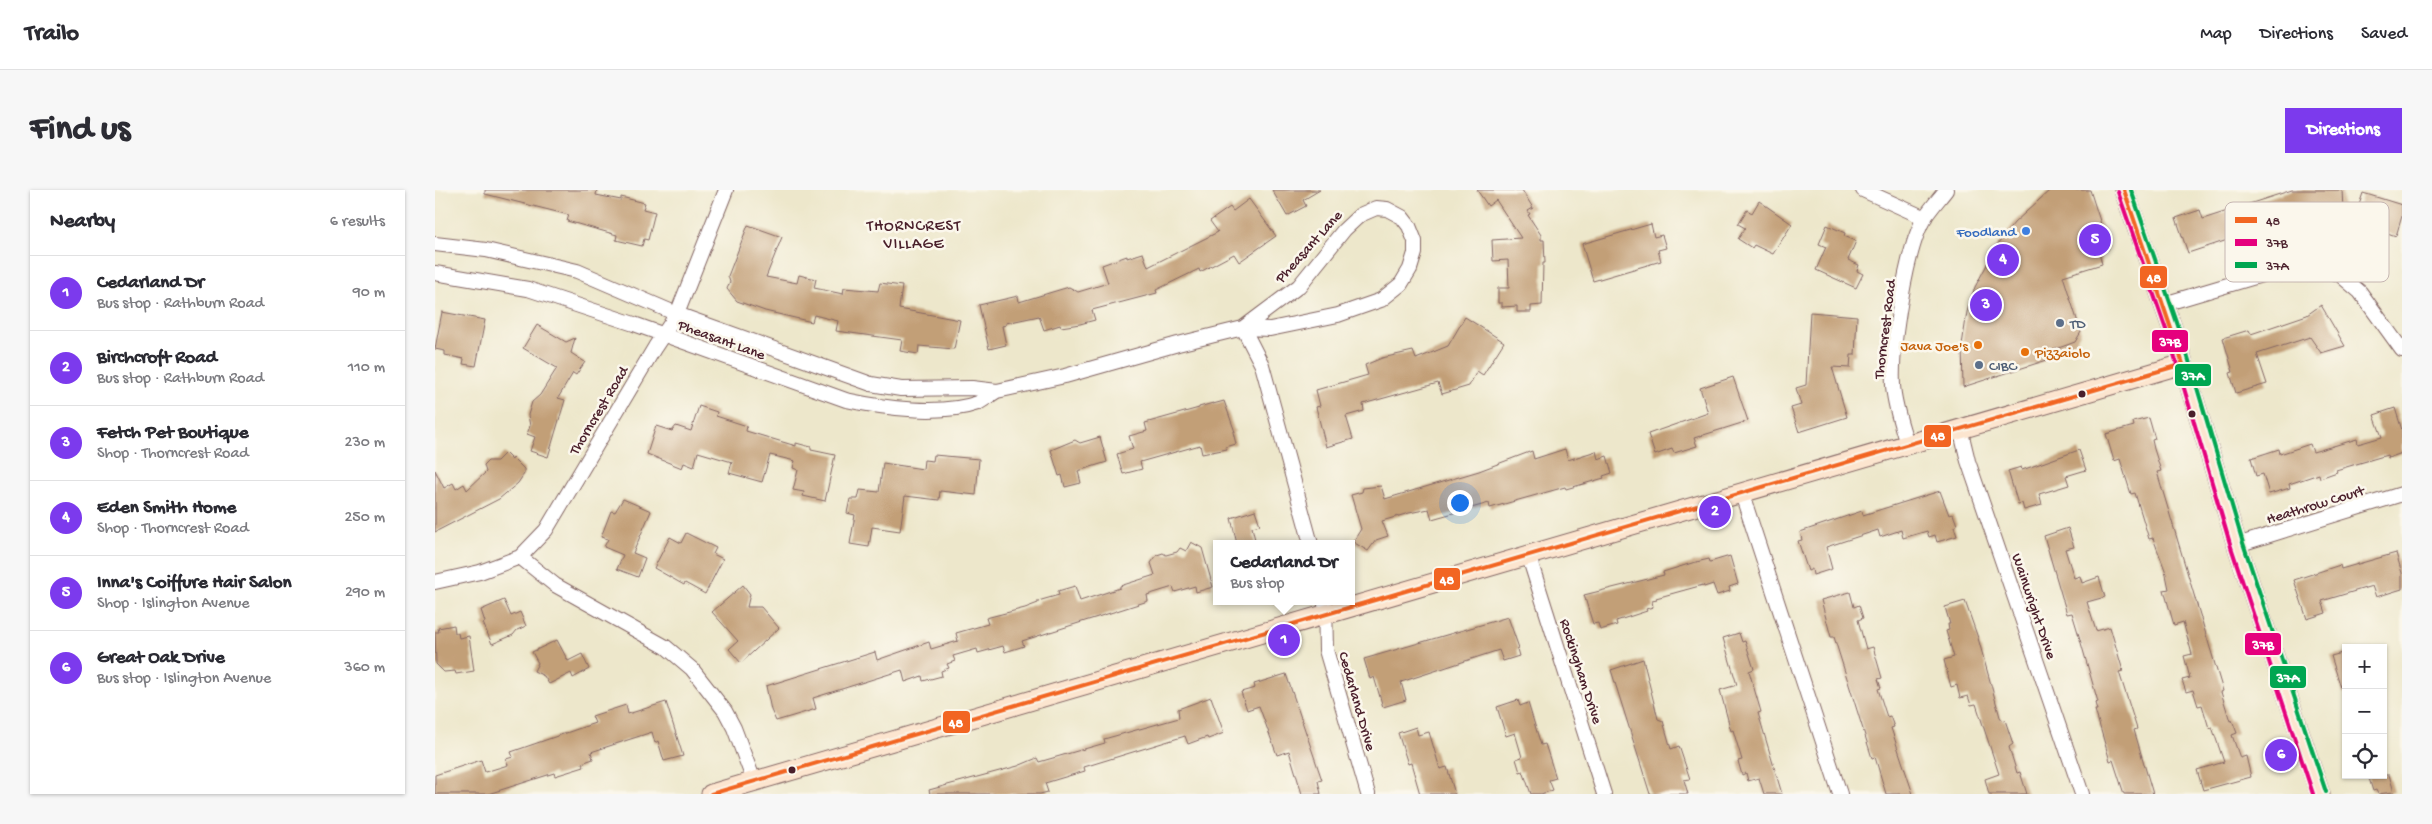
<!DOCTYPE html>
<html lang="en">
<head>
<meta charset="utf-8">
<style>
	body { margin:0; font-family:"Gochi Hand",sans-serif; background:#f7f7f7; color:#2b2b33 }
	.controls { position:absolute; right:15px; bottom:15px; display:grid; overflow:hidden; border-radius:0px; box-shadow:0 1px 4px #0004 }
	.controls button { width:45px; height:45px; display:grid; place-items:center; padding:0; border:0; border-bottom:1px solid #e1e1e2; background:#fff; color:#2b2b33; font:25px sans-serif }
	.you { position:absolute; left:1024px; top:312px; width:18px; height:18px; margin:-12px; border:4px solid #fff; border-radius:50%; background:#1a73e8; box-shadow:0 0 0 8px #1a73e833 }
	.badge { display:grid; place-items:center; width:32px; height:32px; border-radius:50%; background:#7c3aed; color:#fff; font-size:16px; font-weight:700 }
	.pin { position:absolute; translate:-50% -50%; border:2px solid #fff; box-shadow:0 1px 5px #0006 }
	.popup { position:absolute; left:778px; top:350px; width:142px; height:65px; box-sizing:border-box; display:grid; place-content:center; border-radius:0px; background:#fff; filter:drop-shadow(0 1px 4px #0005); font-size:16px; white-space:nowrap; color:#7c7c81 }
	.popup b { font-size:19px; color:#2b2b33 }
	.popup::after { content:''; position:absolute; left:50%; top:100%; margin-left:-10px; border:10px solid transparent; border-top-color:#fff }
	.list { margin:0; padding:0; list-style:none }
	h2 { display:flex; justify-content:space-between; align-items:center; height:65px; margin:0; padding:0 20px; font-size:21px }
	h2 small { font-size:16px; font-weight:400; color:#7c7c81 }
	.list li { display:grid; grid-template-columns:32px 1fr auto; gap:15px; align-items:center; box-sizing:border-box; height:75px; padding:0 20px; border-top:1px solid #e1e1e2 }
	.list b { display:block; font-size:19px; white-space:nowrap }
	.list p { margin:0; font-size:16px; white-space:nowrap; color:#7c7c81 }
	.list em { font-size:16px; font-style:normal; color:#7c7c81 }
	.icon { flex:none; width:28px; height:28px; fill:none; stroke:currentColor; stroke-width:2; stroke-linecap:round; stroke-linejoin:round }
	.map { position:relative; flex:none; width:1967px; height:604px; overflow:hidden; border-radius:0px }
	header { display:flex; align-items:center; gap:30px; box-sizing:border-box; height:70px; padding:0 25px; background:#fff; border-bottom:1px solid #e1e1e2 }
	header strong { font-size:24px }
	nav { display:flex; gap:28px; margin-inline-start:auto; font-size:18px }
	.intro { display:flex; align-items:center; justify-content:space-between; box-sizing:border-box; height:120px; padding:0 30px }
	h1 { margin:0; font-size:35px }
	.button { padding:12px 22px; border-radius:0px; background:#7c3aed; color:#fff; font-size:18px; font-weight:700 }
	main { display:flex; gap:30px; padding:0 30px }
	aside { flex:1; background:#fff; border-radius:0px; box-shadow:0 1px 4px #0004 }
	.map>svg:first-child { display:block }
</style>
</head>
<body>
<header>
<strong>Trailo</strong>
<nav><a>Map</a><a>Directions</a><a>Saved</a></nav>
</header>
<div class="intro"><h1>Find us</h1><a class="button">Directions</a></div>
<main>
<aside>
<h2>Nearby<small>6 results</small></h2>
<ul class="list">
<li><span class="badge">1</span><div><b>Cedarland Dr</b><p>Bus stop · Rathburn Road</p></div><em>90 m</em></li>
<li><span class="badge">2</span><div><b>Birchcroft Road</b><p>Bus stop · Rathburn Road</p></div><em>110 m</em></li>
<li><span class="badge">3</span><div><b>Fetch Pet Boutique</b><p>Shop · Thorncrest Road</p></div><em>230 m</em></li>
<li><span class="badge">4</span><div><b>Eden Smith Home</b><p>Shop · Thorncrest Road</p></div><em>250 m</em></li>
<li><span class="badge">5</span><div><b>Inna's Coiffure Hair Salon</b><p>Shop · Islington Avenue</p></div><em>290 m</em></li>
<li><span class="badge">6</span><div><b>Great Oak Drive</b><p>Bus stop · Islington Avenue</p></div><em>360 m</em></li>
</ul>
</aside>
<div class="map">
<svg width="1967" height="604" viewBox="0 0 1967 604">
	<rect width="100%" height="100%" fill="#fbf7ec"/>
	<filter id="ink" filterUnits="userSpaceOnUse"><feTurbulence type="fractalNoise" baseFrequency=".02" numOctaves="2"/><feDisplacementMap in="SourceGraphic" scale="10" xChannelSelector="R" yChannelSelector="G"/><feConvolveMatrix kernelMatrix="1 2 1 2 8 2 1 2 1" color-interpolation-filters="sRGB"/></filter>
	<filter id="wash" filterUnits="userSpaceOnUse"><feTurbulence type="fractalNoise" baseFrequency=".0096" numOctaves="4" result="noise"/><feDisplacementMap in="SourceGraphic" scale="20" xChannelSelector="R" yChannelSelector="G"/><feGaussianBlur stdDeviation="1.12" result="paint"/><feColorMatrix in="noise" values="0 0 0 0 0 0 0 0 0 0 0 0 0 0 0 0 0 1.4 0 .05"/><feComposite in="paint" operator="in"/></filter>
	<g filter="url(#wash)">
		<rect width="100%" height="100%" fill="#ede7cb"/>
		<g id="blocks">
			<path fill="#c29f77" d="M 50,0 L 162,0 L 161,5 L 186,10 L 186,7 L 210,13 L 208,19 L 220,22 L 213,50 L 209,49 L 207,56 L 181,50 L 182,45 L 132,31 L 134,25 L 50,4 Z
				M 837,0 L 885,0 L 868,10 L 871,16 L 852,26 Z
				M 1042,0 L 1087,0 L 1098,18 L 1093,21 L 1095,24 L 1093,25 L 1106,45 L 1106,50 L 1109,50 L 1110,73 L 1108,73 L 1107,115 L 1096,116 L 1096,122 L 1082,122 L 1082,116 L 1067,117 L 1067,113 L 1063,113 L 1063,98 L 1074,98 L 1073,70 L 1058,71 L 1057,50 L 1086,48 L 1061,10 L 1053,16 Z
				M 1615,0 L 1655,0 L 1674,59 L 1664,62 L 1667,74 L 1628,86 L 1646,142 L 1640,152 L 1610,163 L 1612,170 L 1528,197 L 1527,155 L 1532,122 L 1540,97 L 1563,54 L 1579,33 Z
				M 1857,0 L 1907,0 L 1908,20 L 1889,21 L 1889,29 L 1870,29 L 1844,38 L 1843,36 L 1824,42 L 1823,40 L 1753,63 L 1741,28 L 1765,20 L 1768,29 Z
				M 1928,3 L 1967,15 L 1967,26 L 1961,46 L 1941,39 L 1943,31 L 1921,24 Z
				M 814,9 L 841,46 L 804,72 L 799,64 L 765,82 L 764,79 L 721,100 L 722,103 L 657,120 L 660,130 L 645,134 L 626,137 L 625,135 L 609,140 L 604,126 L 571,133 L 571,135 L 567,136 L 571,155 L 554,159 L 544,115 L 583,106 L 584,112 L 634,97 L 643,102 L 673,93 L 667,75 L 692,66 L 692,68 L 708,63 L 713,77 L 783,42 L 775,31 L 795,17 L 798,21 Z
				M 1324,11 L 1357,34 L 1338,64 L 1319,55 L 1317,58 L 1303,49 L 1310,38 L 1303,34 L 1312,20 L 1317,23 Z
				M 1216,34 L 1219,47 L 1227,45 L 1231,58 L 1223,60 L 1226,71 L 1158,91 L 1147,54 Z
				M 313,35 L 347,47 L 331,87 L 362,93 L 364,85 L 381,89 L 379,98 L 408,104 L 409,98 L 443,101 L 445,93 L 467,96 L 464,119 L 525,130 L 519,159 L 484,156 L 483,164 L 465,161 L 467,150 L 401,141 L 403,131 L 379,125 L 377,132 L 330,121 L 302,111 L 292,99 L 295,92 L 293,86 Z
				M 1392,35 L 1410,43 L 1409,46 L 1421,51 L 1413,70 L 1424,75 L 1422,81 L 1428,84 L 1421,98 L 1381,80 L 1391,57 L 1384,54 Z
				M 1886,115 L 1910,156 L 1886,163 L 1875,147 L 1822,164 L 1832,194 L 1801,203 L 1795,183 L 1798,182 L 1788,148 L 1814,140 L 1816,144 L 1872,125 Z
				M 7,122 L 50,130 L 41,176 L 28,174 L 29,169 L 10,165 L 10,161 L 0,159 Z
				M 1375,122 L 1422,126 L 1420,165 L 1416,165 L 1415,178 L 1397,177 L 1412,227 L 1364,242 L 1356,218 L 1366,215 L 1361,198 L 1371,195 Z
				M 1030,127 L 1069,152 L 1048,185 L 1042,181 L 1034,196 L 1007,204 L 1003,193 L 928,214 L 929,221 L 911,226 L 918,249 L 891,257 L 881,217 L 885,216 L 881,200 L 933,185 L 930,175 L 947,168 L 978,161 L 981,169 L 1013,156 Z
				M 102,135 L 131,152 L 140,148 L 136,163 L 150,172 L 141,185 L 138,183 L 123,208 L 130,210 L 113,267 L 95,261 L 100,247 L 92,244 L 95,236 L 93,225 L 97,212 L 105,205 L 122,178 L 88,158 Z
				M 1298,187 L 1313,231 L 1259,248 L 1262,256 L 1239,263 L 1237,259 L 1220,265 L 1213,244 L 1273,223 L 1265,198 Z
				M 789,211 L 800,242 L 798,242 L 801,254 L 791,257 L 792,259 L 767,264 L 765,255 L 705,272 L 707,279 L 688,284 L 682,264 L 698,259 L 694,246 L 712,241 L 710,233 L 764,218 L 764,217 L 778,213 L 778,214 Z
				M 264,216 L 282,222 L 281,226 L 312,236 L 311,241 L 361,256 L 361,253 L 376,257 L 376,260 L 400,265 L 390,311 L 368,306 L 369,302 L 358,300 L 363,280 L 358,278 L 360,271 L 335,265 L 327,292 L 294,283 L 297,272 L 263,262 L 259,277 L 249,273 L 247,278 L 212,264 L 221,236 L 237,241 L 241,236 L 256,241 Z
				M 1960,218 L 1967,240 L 1967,263 L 1953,268 L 1952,265 L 1901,280 L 1902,282 L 1885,288 L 1884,284 L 1854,294 L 1855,298 L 1834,304 L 1828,284 L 1821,286 L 1816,268 L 1844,259 L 1845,264 L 1875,254 L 1878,262 L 1922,249 L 1923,254 L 1947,247 L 1939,225 Z
				M 1714,228 L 1720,249 L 1717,250 L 1719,259 L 1726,281 L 1722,282 L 1788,501 L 1786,502 L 1795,531 L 1797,530 L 1802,543 L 1797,545 L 1805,568 L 1811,566 L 1816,587 L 1768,600 L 1762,580 L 1789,572 L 1777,537 L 1774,538 L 1767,515 L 1763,516 L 1758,500 L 1751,502 L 1747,490 L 1755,488 L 1749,466 L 1757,464 L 1748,432 L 1739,435 L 1729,400 L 1734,399 L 1730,380 L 1718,348 L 1714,349 L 1700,303 L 1696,304 L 1685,269 L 1679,271 L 1671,244 L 1699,236 L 1698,232 Z
				M 665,247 L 672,272 L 643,281 L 646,293 L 630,297 L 627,285 L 624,286 L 616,260 L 640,250 L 645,253 Z
				M 1130,259 L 1133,270 L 1161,261 L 1163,269 L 1172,266 L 1177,283 L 1168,286 L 1169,288 L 1131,299 L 1130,297 L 1055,318 L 1054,313 L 997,329 L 994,319 L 974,323 L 947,331 L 953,346 L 941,350 L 933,361 L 918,352 L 926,339 L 916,305 L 927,302 L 928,298 L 946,296 L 950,309 L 1044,281 L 1097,261 L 1099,269 Z
				M 1644,260 L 1651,280 L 1631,286 L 1634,295 L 1604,304 L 1607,315 L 1589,320 L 1587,313 L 1583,314 L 1573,281 L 1586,277 L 1587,280 Z
				M 70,263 L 77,270 L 78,268 L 89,279 L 89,284 L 83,293 L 64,309 L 0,342 L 0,280 L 9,298 L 18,293 L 21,299 L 29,294 L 32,300 L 51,282 L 49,275 L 53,271 L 62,271 Z
				M 499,265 L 544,269 L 541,305 L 505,301 L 504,310 L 470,306 L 465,341 L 437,337 L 434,357 L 415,354 L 420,325 L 412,323 L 415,309 L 423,309 L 425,300 L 444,302 L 448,273 L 488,279 L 489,270 L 498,271 Z
				M 1505,301 L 1514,325 L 1518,324 L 1522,335 L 1519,337 L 1522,346 L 1502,352 L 1500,345 L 1494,347 L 1492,341 L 1468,348 L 1466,340 L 1445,347 L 1443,340 L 1391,357 L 1397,379 L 1378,385 L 1377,379 L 1373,381 L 1363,351 L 1367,350 L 1365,342 L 1427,321 L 1428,325 Z
				M 188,309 L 216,321 L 198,363 L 210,368 L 203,387 L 182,379 L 188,365 L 169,357 L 173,349 L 166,347 L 176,321 L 180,322 Z
				M 820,320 L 825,335 L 817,337 L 821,354 L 802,354 L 796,328 Z
				M 1633,338 L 1639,357 L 1630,359 L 1639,388 L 1645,386 L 1647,393 L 1664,387 L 1670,407 L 1652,412 L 1661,441 L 1675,437 L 1688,481 L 1684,482 L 1702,539 L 1699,540 L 1718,604 L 1689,604 L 1678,570 L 1675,571 L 1660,520 L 1662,520 L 1660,513 L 1663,512 L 1644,446 L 1637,423 L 1632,424 L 1609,346 Z
				M 251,343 L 281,358 L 278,364 L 288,369 L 270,404 L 250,393 L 249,395 L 219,378 L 235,347 L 246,353 Z
				M 756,352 L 767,358 L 778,397 L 761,402 L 760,396 L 740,402 L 738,397 L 712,405 L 713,411 L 587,451 L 589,456 L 570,462 L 568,456 L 543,463 L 542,459 L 518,466 L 520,471 L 512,474 L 514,478 L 506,481 L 507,486 L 488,491 L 487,486 L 470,492 L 467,480 L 378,508 L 381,519 L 341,531 L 336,520 L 331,496 L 440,462 L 442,470 L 494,452 L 496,459 L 523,451 L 521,443 L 553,434 L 551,428 L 590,418 L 603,413 L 603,411 L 624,405 L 623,401 L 640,396 L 645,411 L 685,398 L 685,396 L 720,385 L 716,373 L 722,365 L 728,363 L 731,365 L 742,362 L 745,358 L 751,361 Z
				M 1961,363 L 1967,383 L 1967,399 L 1941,407 L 1937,396 L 1887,411 L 1891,423 L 1872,429 L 1859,390 L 1905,375 L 1906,379 Z
				M 1295,366 L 1303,394 L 1294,397 L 1295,401 L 1282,405 L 1278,394 L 1269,397 L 1268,395 L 1221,408 L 1222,410 L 1217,411 L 1218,417 L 1211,419 L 1212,421 L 1181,431 L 1182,435 L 1165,440 L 1163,433 L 1158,434 L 1149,405 L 1229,385 L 1228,382 L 1257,373 L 1274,369 L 1275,372 Z
				M 308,395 L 315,404 L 312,417 L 326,417 L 344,438 L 306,473 L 294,459 L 303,451 L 277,422 Z
				M 1415,402 L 1419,417 L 1424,415 L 1428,428 L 1423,430 L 1431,459 L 1438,457 L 1447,488 L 1443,489 L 1446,498 L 1443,499 L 1452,527 L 1455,526 L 1459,537 L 1456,538 L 1478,604 L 1451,604 L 1440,567 L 1437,568 L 1399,447 L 1396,447 L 1386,410 Z
				M 69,410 L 76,426 L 85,422 L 91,436 L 82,440 L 78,445 L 57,454 L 48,433 L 50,432 L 46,420 Z
				M 1530,411 L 1543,448 L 1565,527 L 1568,531 L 1570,530 L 1578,554 L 1574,557 L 1582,583 L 1585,582 L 1592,604 L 1554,604 L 1550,589 L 1564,584 L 1541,514 L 1536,515 L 1533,506 L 1525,508 L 1522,495 L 1516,497 L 1509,470 L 1519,467 L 1511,441 L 1514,440 L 1513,434 L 1515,434 L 1510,417 Z
				M 1073,427 L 1084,458 L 1082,459 L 1084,466 L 1068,471 L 1064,460 L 966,492 L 971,510 L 948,517 L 939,487 L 935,489 L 929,469 Z
				M 19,435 L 20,443 L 23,443 L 24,448 L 34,446 L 39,481 L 21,484 L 20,481 L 9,482 L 1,474 L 0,442 L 4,442 L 3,438 Z
				M 1304,443 L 1307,452 L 1310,451 L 1319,479 L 1314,481 L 1326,522 L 1323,523 L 1347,604 L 1329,604 L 1324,588 L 1313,591 L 1311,583 L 1307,585 L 1303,571 L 1307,570 L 1298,540 L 1296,541 L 1285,500 L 1302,495 L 1288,448 Z
				M 122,450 L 133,471 L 147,464 L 154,479 L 138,488 L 136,483 L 114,494 L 109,486 L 99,481 L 103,473 L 97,462 Z
				M 1911,462 L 1911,504 L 1908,504 L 1896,466 Z
				M 1208,469 L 1223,529 L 1228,531 L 1236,559 L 1244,556 L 1255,589 L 1249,590 L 1253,604 L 1215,604 L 1176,480 Z
				M 851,484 L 887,590 L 883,591 L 886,604 L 867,604 L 854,561 L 842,565 L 824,516 L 812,520 L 806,502 L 820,498 L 819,494 Z
				M 776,507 L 789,543 L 773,549 L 772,547 L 753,554 L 750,546 L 649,577 L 650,581 L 610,593 L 613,602 L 605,604 L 495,604 L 494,600 L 583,576 L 602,568 L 604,572 L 670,553 L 669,549 L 744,528 L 743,519 Z
				M 1083,510 L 1085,516 L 1093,513 L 1106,555 L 1110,554 L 1121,588 L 1114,590 L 1118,600 L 1106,604 L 1096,604 L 1088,581 L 1085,582 L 1081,569 L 1087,567 L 1080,543 L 1071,546 L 1062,517 Z
				M 231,512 L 248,566 L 229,571 L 223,551 L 220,553 L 217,542 L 156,562 L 158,569 L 147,573 L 149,577 L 120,586 L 119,583 L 53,604 L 0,604 L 0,585 L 46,570 L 50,582 L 73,575 L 71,569 L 78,567 L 76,562 L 160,533 L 157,526 L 191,515 L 193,524 Z
				M 981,537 L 983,545 L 994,542 L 1005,579 L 1012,577 L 1020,604 L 985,604 L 976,573 L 973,574 L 963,543 Z
				M 1933,585 L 1954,585 L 1959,602 L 1943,604 L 1941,600 L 1938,601 Z"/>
		</g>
	</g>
	<g filter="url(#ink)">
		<use href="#blocks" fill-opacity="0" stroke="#836563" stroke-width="1"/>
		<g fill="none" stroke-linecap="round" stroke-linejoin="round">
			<g stroke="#836563" stroke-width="16">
				<path id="street" d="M 1428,0 L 1490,28
					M 0,54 L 51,60 L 142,81 L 242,124 L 436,194 L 466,199 L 537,198 L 562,201 L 630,186 L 743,154 L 808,138 L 835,139 L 903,125 L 946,110 L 966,94 L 975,79 L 980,63 L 980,51 L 974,36 L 967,27 L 952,19 L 941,18 L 925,25 L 909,40 L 864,96 L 808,138 L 827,175 L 876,354
					M 0,83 L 93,99 L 199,134 L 411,210 C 448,218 506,226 543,213 C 549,210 556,204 562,201
					M 1729,114 L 1857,76 L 1881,77 L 1904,84 L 1925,102 L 1967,160
					M 1525,238 L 1533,271 L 1647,604
					M 1472,255 C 1467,236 1459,215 1458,195 C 1456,159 1471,57 1490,27 C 1496,18 1504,9 1511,0
					M 1307,304 L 1405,604
					M 1802,355 L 1967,304
					M 85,367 L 120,395 L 231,457 L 257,479 L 290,521 L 299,538 L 319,591
					M 1094,367 L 1169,604
					M 0,392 L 45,382 L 85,367 L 111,340 L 220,157 L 242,124 L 291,0
					M 890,411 L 891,460 L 933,604"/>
			</g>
			<g stroke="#836563" stroke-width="21">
				<path id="secondary" d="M 1689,0 L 1741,149 L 1802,355 L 1885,604
					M 276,604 L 1748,174"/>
			</g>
			<use href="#street" stroke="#fff" stroke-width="14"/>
			<use href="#secondary" stroke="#fce5cf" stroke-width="19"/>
			<g stroke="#fbf7ec" stroke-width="8">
				<path id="bus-1" d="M 1689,0 L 1748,174
					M 276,604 L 1748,174"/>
			</g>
			<g stroke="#fbf7ec" stroke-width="8">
				<path id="bus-2" d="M 1683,2 L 1735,151 L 1796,357 L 1878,604"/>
			</g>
			<g stroke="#fbf7ec" stroke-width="8">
				<path id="bus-3" d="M 1696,0 L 1747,147 L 1808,353 L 1891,602"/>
			</g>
			<use href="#bus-1" stroke="#f26522" stroke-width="4"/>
			<use href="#bus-2" stroke="#e5007d" stroke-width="4"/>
			<use href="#bus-3" stroke="#00a651" stroke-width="4"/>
		</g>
	</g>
	<circle fill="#3f7fe0" stroke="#fbf7ec" stroke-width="2" cx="1591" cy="41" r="5"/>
	<g fill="#5c6f8a" stroke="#fbf7ec" stroke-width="2">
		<circle cx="1625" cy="133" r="5"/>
		<circle cx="1544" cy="175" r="5"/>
	</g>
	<g fill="#e8710a" stroke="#fbf7ec" stroke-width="2">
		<circle cx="1543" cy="155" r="5"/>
		<circle cx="1590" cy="162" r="5"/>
	</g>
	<g fill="#4a1f2b" stroke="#fbf7ec" stroke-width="2">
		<circle cx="1647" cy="204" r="4.5"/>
		<circle cx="1757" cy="224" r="4.5"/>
		<circle cx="357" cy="580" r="4.5"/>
	</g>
	<g text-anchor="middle" stroke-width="5" stroke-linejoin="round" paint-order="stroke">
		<g font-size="15" fill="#366cbe" stroke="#fbf7ec" text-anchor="end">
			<text x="1581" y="46">Foodland</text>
		</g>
		<g font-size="15" fill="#4a1f2b" stroke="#fbf7ec">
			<text transform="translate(873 56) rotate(-48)" y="5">Pheasant Lane</text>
			<text transform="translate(1449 139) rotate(-83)" y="5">Thorncrest Road</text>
			<text transform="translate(287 149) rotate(20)" y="5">Pheasant Lane</text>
			<text transform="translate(163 220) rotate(-59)" y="5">Thorncrest Road</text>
			<text transform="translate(1880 314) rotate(-17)" y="5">Heathrow Court</text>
			<text transform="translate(1600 416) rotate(71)" y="5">Wainwright Drive</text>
			<text transform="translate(1147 481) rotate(72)" y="5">Rockingham Drive</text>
			<text transform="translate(923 511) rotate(74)" y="5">Cedarland Drive</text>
		</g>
		<g font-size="15" fill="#4e5e75" stroke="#fbf7ec" text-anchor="start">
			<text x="1635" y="138">TD</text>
			<text x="1554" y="180">CIBC</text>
		</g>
		<g font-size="15" fill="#c56008" stroke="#fbf7ec" text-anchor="end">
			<text x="1533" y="160">Java Joe's</text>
			<text x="1600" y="167" text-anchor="start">Pizzaiolo</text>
		</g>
		<g font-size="16" letter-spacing="1" fill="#4a1f2b" stroke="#fbf7ec">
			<text x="479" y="40">THORNCREST<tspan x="479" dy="18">VILLAGE</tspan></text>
		</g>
	</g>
	<rect x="1790" y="12" width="164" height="80" rx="8" fill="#fbf7ec" stroke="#c6b6b2" stroke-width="1"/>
	<rect x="1800" y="27" width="22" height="6" fill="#f26522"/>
	<rect x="1800" y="49" width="22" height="7" fill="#e5007d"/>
	<rect x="1800" y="72" width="22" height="6" fill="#00a651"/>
	<g font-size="14" fill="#4a1f2b">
		<text x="1831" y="35">48</text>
		<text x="1831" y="57">37B</text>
		<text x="1831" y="80">37A</text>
	</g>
	<g stroke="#fbf7ec" stroke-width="2">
		<rect x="1704" y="75" width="29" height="24" rx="5" fill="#f26522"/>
		<rect x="1716" y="139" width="38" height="24" rx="5" fill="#e5007d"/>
		<rect x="1739" y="173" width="38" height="24" rx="5" fill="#00a651"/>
		<rect x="1488" y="234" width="29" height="24" rx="5" fill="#f26522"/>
		<rect x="998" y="377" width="28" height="24" rx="5" fill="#f26522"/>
		<rect x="1809" y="442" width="38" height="24" rx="5" fill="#e5007d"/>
		<rect x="1834" y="475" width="38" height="24" rx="5" fill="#00a651"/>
		<rect x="507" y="520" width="29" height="24" rx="5" fill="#f26522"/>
	</g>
	<g font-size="14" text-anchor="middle" font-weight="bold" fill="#fff">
		<text x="1719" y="92">48</text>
		<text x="1735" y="156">37B</text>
		<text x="1758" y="190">37A</text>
		<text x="1503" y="250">48</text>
		<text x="1012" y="394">48</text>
		<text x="1828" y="459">37B</text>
		<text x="1853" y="492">37A</text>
		<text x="521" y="537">48</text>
	</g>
</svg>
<div class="controls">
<button>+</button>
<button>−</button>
<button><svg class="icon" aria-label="locate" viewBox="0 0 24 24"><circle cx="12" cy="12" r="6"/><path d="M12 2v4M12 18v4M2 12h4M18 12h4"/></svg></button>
</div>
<div class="you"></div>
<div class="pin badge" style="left:849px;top:450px">1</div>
<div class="popup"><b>Cedarland Dr</b>Bus stop</div>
<div class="pin badge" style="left:1280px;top:322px">2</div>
<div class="pin badge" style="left:1551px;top:115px">3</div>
<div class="pin badge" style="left:1568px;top:70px">4</div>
<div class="pin badge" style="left:1660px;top:50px">5</div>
<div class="pin badge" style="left:1846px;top:565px">6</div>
</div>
</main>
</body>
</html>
